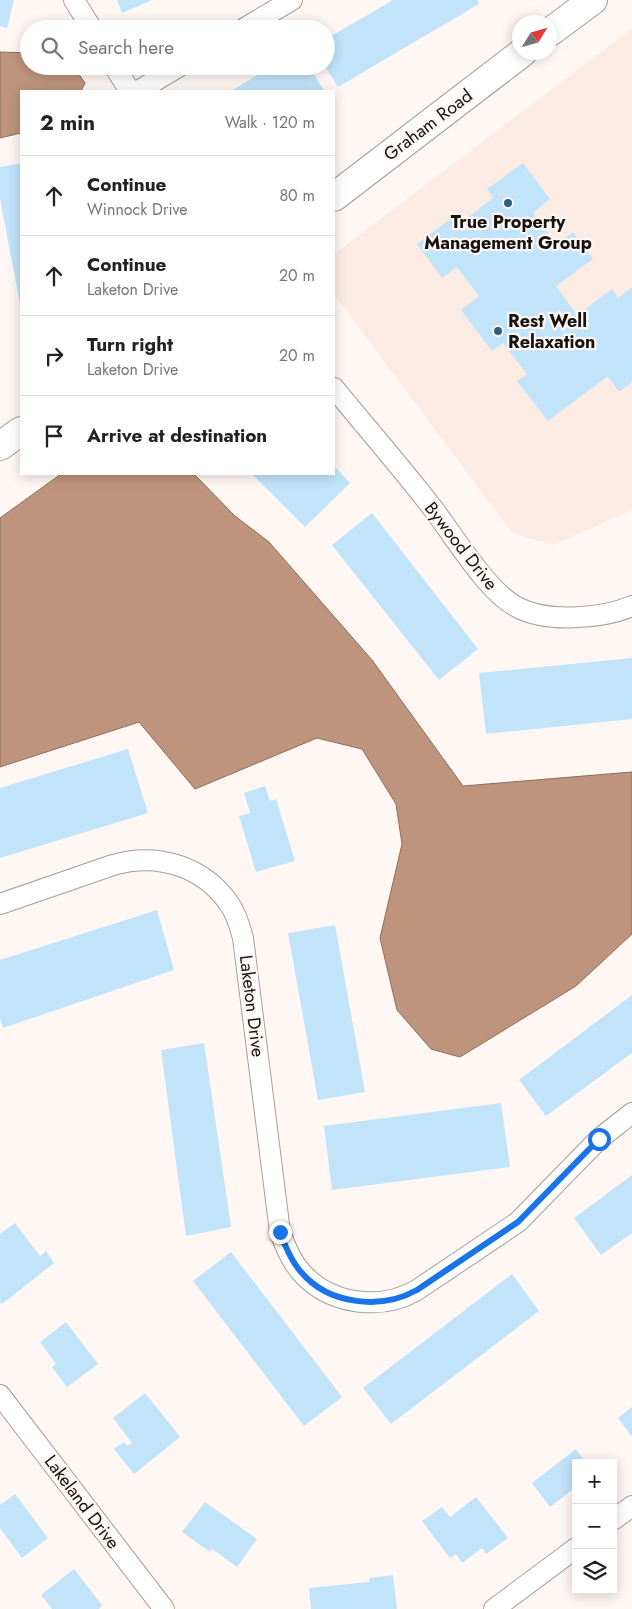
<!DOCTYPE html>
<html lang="en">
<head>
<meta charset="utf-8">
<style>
	body { margin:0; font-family:Jost,sans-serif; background:#f6f6f6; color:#222 }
	.controls { position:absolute; right:15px; bottom:15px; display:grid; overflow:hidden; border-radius:0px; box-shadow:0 2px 12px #0003 }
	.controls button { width:45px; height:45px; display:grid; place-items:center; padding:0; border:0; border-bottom:1px solid #e0e0e0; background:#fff; color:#222; font:25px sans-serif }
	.compass { position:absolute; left:512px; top:15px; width:45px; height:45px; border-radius:50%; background:#fff; box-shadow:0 2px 12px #0003; rotate:53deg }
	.stop { position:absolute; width:15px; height:15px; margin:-11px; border:4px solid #1a73e8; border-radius:50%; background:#fff }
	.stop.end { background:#1a73e8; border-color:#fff; box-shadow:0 1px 5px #0008 }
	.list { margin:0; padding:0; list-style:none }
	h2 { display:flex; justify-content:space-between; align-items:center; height:65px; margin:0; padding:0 20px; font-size:21px }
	h2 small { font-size:16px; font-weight:400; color:#767676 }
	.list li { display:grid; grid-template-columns:32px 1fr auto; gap:15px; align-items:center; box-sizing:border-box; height:80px; padding:0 20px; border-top:1px solid #e0e0e0 }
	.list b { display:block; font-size:19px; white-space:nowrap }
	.list p { margin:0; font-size:16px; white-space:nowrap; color:#767676 }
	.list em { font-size:16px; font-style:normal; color:#767676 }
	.icon { flex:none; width:28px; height:28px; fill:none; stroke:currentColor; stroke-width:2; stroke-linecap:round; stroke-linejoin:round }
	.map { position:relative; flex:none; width:632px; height:1609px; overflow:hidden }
	.search { position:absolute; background:#fff; box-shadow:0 2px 12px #0003; left:20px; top:20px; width:315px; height:55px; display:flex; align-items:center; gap:12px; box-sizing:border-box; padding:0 18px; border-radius:28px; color:#767676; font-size:19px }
	.panel { position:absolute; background:#fff; box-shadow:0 2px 12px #0003; left:20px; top:90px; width:315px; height:385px; border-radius:0px }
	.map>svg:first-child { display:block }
</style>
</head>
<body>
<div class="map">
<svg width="632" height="1609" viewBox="0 0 632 1609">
	<rect width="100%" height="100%" fill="#fff7f3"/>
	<path fill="#fcebe2" d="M 632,29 L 632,510 L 553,545 L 512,533 L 334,294 L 334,254 Z"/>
	<path fill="#be957c" stroke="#8b6e5c" d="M 0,52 L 29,53 L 29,66 L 73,66 L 85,83 L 81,91 L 21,91 L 21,133 L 0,138 Z
		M 61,474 L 194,474 L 235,516 L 269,542 L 372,660 L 463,786 L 632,772 L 632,934 L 576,986 L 460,1057 L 431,1049 L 397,1010 L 380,938 L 402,844 L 396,804 L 362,749 L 317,738 L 195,789 L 139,722 L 0,767 L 0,518 Z"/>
	<path fill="#c1e4fb" d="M 0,0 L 14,0 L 7,28 L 0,26 Z
		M 117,0 L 152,0 L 122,13 Z
		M 393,0 L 477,0 L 479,4 L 338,87 L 325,66 L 326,39 Z
		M 273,66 L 309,66 L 324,91 L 231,91 Z
		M 21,163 L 21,304 L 20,304 L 0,199 L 0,167 Z
		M 523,163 L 550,199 L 533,213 L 556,244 L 573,232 L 593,259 L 556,286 L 577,315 L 612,289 L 618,298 L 632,287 L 632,382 L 619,392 L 608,376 L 548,421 L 517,381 L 527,374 L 503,343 L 492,351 L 461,310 L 479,296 L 457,267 L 442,278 L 417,244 L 453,217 L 459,224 L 493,198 L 487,189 Z
		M 334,466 L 350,483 L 305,527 L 252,474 L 334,474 Z
		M 372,513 L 478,649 L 439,680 L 332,545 Z
		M 632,658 L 632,719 L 486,734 L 479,673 Z
		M 128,749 L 148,813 L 0,858 L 0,788 Z
		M 265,786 L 270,801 L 276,799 L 295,861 L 256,872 L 239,816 L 250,813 L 244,793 Z
		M 157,910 L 174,970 L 3,1028 L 0,1018 L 0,960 Z
		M 335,925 L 365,1092 L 318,1100 L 288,933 Z
		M 632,995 L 632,1053 L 546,1116 L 519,1080 Z
		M 204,1043 L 231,1227 L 186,1236 L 161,1050 Z
		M 501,1103 L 510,1167 L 332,1190 L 324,1126 Z
		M 632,1175 L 632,1233 L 601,1255 L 574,1218 Z
		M 15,1223 L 40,1256 L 46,1251 L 54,1263 L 2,1304 L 0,1302 L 0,1234 Z
		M 231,1252 L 342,1397 L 304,1426 L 193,1281 Z
		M 512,1274 L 539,1311 L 391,1424 L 363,1388 Z
		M 66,1322 L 98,1364 L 67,1387 L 52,1367 L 56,1364 L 40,1342 Z
		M 145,1393 L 180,1437 L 134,1474 L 114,1449 L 124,1442 L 127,1446 L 132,1443 L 113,1418 Z
		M 632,1407 L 632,1437 L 618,1418 Z
		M 576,1449 L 586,1463 L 576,1463 L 576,1487 L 550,1507 L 532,1483 Z
		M 15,1494 L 48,1538 L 22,1558 L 0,1528 L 0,1505 Z
		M 476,1497 L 508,1538 L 486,1554 L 482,1548 L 462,1563 L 456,1554 L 450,1558 L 422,1521 L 442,1507 L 450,1517 Z
		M 205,1502 L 257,1539 L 237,1567 L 212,1549 L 210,1552 L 182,1532 Z
		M 74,1569 L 102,1605 L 99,1609 L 52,1609 L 41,1595 Z
		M 393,1575 L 397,1609 L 311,1609 L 309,1588 L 369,1582 L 369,1578 Z"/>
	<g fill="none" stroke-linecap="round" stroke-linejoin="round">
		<g stroke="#a69e99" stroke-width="22">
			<path id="street" d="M 74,0 L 92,29
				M 243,29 L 292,0
				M 114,66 L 130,91
				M 138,91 L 180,66
				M 334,388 C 366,427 400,466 431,506 C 453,534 487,592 517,607 C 546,623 602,619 632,606
				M 0,904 L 113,865 C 157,852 204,866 230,905 C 237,915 240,927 243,938 L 280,1232 C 285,1246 291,1261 301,1272 C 330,1305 381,1311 417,1290 L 518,1222 L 599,1139 L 632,1113
				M 0,1395 L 164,1609
				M 613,1520 L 632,1506
				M 494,1609 L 576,1548"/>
		</g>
		<g stroke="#a69e99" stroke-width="30">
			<path id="secondary" d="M 550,32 L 593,0
				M 334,197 L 523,52
				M 0,446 L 21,431"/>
		</g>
		<use href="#street" stroke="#fff" stroke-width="20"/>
		<use href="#secondary" stroke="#fff" stroke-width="28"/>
	</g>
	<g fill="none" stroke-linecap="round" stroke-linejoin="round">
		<path stroke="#1a73e8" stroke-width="6" d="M 280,1232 C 285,1246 291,1261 301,1272 C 329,1305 381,1310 417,1290 L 518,1222 L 599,1139"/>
	</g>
	<g fill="#2d607d" stroke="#fff7f3" stroke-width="2">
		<circle cx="508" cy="203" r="5"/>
		<circle cx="498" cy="331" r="5"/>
	</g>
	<g text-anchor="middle" stroke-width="4.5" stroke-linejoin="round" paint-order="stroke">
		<g font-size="18" fill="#151210" stroke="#fff7f3">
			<text transform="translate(428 125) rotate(-37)" y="6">Graham Road</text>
			<text transform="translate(461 546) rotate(52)" y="6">Bywood Drive</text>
			<text transform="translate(252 1006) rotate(83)" y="6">Laketon Drive</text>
			<text transform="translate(82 1502) rotate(53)" y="6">Lakeland Drive</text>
		</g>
		<g font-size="18" font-weight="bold" fill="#151210" stroke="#fff7f3">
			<text x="508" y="228">True Property<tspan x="508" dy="21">Management Group</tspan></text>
			<text x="508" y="327" text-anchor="start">Rest Well<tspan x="508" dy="21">Relaxation</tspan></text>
		</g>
	</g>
</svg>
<div class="controls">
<button>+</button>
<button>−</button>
<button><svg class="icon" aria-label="layers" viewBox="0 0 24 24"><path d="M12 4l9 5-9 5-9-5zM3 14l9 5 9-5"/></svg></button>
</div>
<svg class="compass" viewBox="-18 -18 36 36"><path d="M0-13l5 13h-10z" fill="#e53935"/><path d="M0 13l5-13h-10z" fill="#767676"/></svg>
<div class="stop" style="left:599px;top:1139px"></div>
<div class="stop end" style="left:280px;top:1232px"></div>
<div class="search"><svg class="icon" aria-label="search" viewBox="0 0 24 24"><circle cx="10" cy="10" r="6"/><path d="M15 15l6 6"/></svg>Search here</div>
<section class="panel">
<h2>2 min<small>Walk · 120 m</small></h2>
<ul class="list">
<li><svg class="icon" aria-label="ahead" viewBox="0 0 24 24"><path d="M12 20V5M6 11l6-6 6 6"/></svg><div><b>Continue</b><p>Winnock Drive</p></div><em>80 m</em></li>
<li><svg class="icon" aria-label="ahead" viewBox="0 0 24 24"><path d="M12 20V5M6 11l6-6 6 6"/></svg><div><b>Continue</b><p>Laketon Drive</p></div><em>20 m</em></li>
<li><svg class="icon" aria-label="right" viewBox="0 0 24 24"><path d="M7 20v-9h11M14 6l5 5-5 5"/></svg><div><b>Turn right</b><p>Laketon Drive</p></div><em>20 m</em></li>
<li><svg class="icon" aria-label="arrive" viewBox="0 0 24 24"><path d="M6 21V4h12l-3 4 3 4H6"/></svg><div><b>Arrive at destination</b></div></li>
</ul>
</section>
</div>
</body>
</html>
